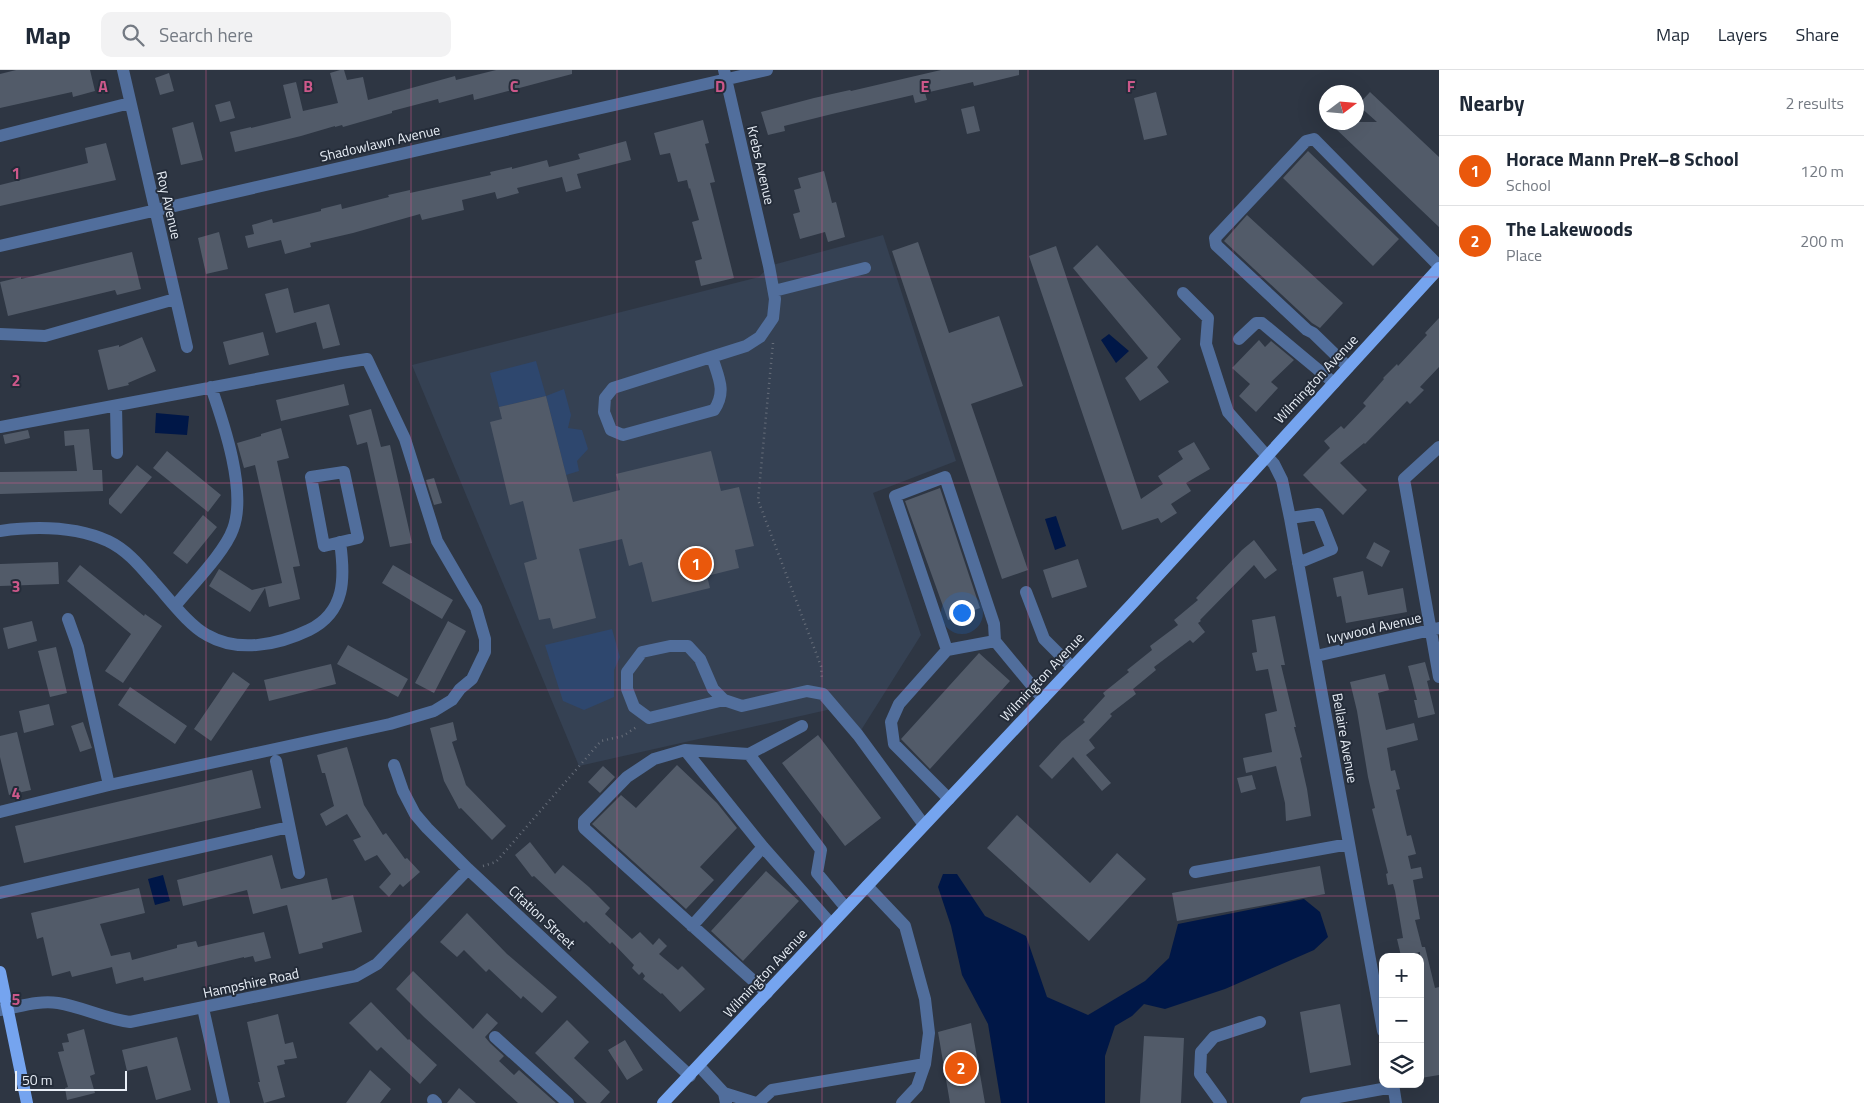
<!DOCTYPE html>
<html lang="en">
<head>
<meta charset="utf-8">
<style>
	body { margin:0; font-family:"Titillium Web",sans-serif; background:#f2f2f3; color:#1f2937 }
	.controls { position:absolute; right:15px; bottom:15px; display:grid; overflow:hidden; border-radius:10px; box-shadow:0 5px 20px #0002 }
	.controls button { width:45px; height:45px; display:grid; place-items:center; padding:0; border:0; border-bottom:1px solid #e0e1e3; background:#fff; color:#1f2937; font:25px sans-serif }
	.compass { position:absolute; left:1319px; top:15px; width:45px; height:45px; border-radius:50%; background:#fff; box-shadow:0 5px 20px #0002; rotate:74deg }
	.scale { position:absolute; left:15px; bottom:12px; width:112px; box-sizing:border-box; padding-left:5px; border:2px solid #e8eef6; border-top:0; font-size:14px; line-height:18px; white-space:nowrap; color:#e8eef6; -webkit-text-stroke:4px #242c39; paint-order:stroke }
	.you { position:absolute; left:961px; top:542px; width:18px; height:18px; margin:-12px; border:4px solid #fff; border-radius:50%; background:#1a73e8; box-shadow:0 0 0 8px #1a73e833 }
	.badge { display:grid; place-items:center; width:32px; height:32px; border-radius:50%; background:#ea580c; color:#fff; font-size:16px; font-weight:700 }
	.pin { position:absolute; translate:-50% -50%; border:2px solid #fff; box-shadow:0 1px 5px #0006 }
	.list { margin:0; padding:0; list-style:none }
	h2 { display:flex; justify-content:space-between; align-items:center; height:65px; margin:0; padding:0 20px; font-size:21px }
	h2 small { font-size:16px; font-weight:400; color:#747a83 }
	.list li { display:grid; grid-template-columns:32px 1fr auto; gap:15px; align-items:center; box-sizing:border-box; height:70px; padding:0 20px; border-top:1px solid #e0e1e3 }
	.list b { display:block; font-size:19px; white-space:nowrap }
	.list p { margin:0; font-size:16px; white-space:nowrap; color:#747a83 }
	.list em { font-size:16px; font-style:normal; color:#747a83 }
	.icon { flex:none; width:28px; height:28px; fill:none; stroke:currentColor; stroke-width:2; stroke-linecap:round; stroke-linejoin:round }
	.map { position:relative; flex:none; width:1439px; height:1033px; overflow:hidden }
	header { display:flex; align-items:center; gap:30px; box-sizing:border-box; height:70px; padding:0 25px; background:#fff; border-bottom:1px solid #e0e1e3 }
	header strong { font-size:24px }
	nav { display:flex; gap:28px; margin-inline-start:auto; font-size:18px }
	.search { width:350px; height:45px; background:#f2f2f3; display:flex; align-items:center; gap:12px; box-sizing:border-box; padding:0 18px; border-radius:10px; color:#747a83; font-size:19px }
	main { display:flex }
	aside { flex:1; background:#fff }
	.map>svg:first-child { display:block }
</style>
</head>
<body>
<header>
<strong>Map</strong>
<div class="search"><svg class="icon" aria-label="search" viewBox="0 0 24 24"><circle cx="10" cy="10" r="6"/><path d="M15 15l6 6"/></svg>Search here</div>
<nav><a>Map</a><a>Layers</a><a>Share</a></nav>
</header>
<main>
<div class="map">
<svg width="1439" height="1033" viewBox="0 0 1439 1033">
	<rect width="100%" height="100%" fill="#2e3643"/>
	<path fill="#354153" d="M 883,165 L 956,391 L 873,423 L 921,565 L 858,665 L 836,638 L 579,696 L 412,295 L 759,207 L 769,196 Z"/>
	<path fill="#2e476e" d="M 536,291 L 546,326 L 564,319 L 571,345 L 568,358 L 582,360 L 588,379 L 577,391 L 579,401 L 566,405 L 546,326 L 499,337 L 490,303 Z
		M 612,559 L 620,587 L 614,600 L 614,627 L 584,640 L 563,631 L 545,575 Z"/>
	<path fill="#001747" d="M 1109,264 L 1129,281 L 1116,293 L 1101,270 Z
		M 156,343 L 189,346 L 187,365 L 155,363 Z
		M 1056,446 L 1066,476 L 1055,480 L 1045,449 Z
		M 943,804 L 957,804 L 985,846 L 1026,866 L 1047,927 L 1088,945 L 1145,911 L 1169,888 L 1178,854 L 1304,829 L 1320,842 L 1328,867 L 1314,880 L 1225,919 L 1165,939 L 1144,934 L 1132,946 L 1115,956 L 1105,986 L 1105,1033 L 1001,1033 L 988,954 L 962,905 L 951,856 L 938,817 Z
		M 163,805 L 170,831 L 155,835 L 148,809 Z"/>
	<path fill="#525b69" d="M 16,0 L 90,0 L 95,21 L 73,27 L 72,22 L 0,38 L 0,4 Z
		M 340,0 L 344,0 L 347,10 L 363,7 L 368,30 L 455,6 L 456,10 L 496,0 L 572,0 L 572,4 L 474,30 L 473,24 L 439,33 L 438,29 L 392,41 L 392,43 L 343,57 L 342,55 L 335,57 L 335,56 L 301,66 L 235,82 L 230,62 L 251,57 L 251,58 L 291,48 L 283,15 L 296,12 L 303,41 L 338,33 L 330,3 Z
		M 941,0 L 1019,0 L 1019,5 L 974,16 L 973,12 L 925,23 L 927,30 L 915,33 L 913,25 L 832,44 L 784,56 L 785,61 L 768,65 L 761,42 L 814,28 L 850,20 L 851,21 Z
		M 169,3 L 174,21 L 160,25 L 155,8 Z
		M 1156,22 L 1167,65 L 1144,70 L 1134,28 Z
		M 1370,22 L 1439,87 L 1439,157 L 1336,59 L 1342,52 L 1377,52 L 1358,35 Z
		M 230,31 L 235,48 L 220,52 L 215,35 Z
		M 974,36 L 980,61 L 967,64 L 961,39 Z
		M 703,50 L 709,73 L 705,74 L 715,112 L 710,113 L 734,208 L 701,216 L 695,191 L 702,189 L 692,152 L 699,150 L 690,118 L 689,119 L 687,110 L 678,112 L 670,83 L 660,85 L 654,63 Z
		M 193,52 L 203,90 L 181,95 L 172,58 Z
		M 626,71 L 631,90 L 577,104 L 581,118 L 566,122 L 562,107 L 517,118 L 519,123 L 497,129 L 495,122 L 462,130 L 464,140 L 422,150 L 420,144 L 353,163 L 310,173 L 311,177 L 285,184 L 281,170 L 248,178 L 245,166 L 254,164 L 252,155 L 272,149 L 273,153 L 321,141 L 321,139 L 341,134 L 342,139 L 389,127 L 388,125 L 410,120 L 410,123 L 491,105 L 490,102 L 512,97 L 512,99 L 547,90 L 549,97 L 580,89 L 578,84 Z
		M 106,73 L 116,110 L 0,136 L 0,115 L 88,93 L 85,78 Z
		M 1308,81 L 1399,169 L 1373,196 L 1283,108 Z
		M 824,101 L 832,133 L 836,132 L 845,167 L 828,172 L 825,162 L 800,169 L 793,144 L 800,142 L 794,120 L 801,118 L 798,108 Z
		M 1247,145 L 1343,233 L 1320,258 L 1312,253 L 1224,171 Z
		M 219,162 L 228,199 L 206,204 L 198,168 Z
		M 918,172 L 949,263 L 999,246 L 1023,316 L 971,334 L 1028,500 L 1002,509 L 892,181 Z
		M 1097,175 L 1181,269 L 1157,297 L 1169,312 L 1140,331 L 1125,308 L 1148,288 L 1073,198 Z
		M 1056,176 L 1141,429 L 1163,414 L 1158,406 L 1183,389 L 1178,381 L 1194,372 L 1210,399 L 1186,413 L 1191,421 L 1171,434 L 1177,443 L 1161,453 L 1158,448 L 1122,460 L 1029,186 Z
		M 132,182 L 141,219 L 117,225 L 115,220 L 8,246 L 0,212 L 21,207 L 21,209 Z
		M 288,218 L 294,243 L 329,234 L 340,275 L 323,279 L 316,252 L 276,263 L 265,224 Z
		M 1439,248 L 1439,297 L 1420,317 L 1424,320 L 1410,334 L 1407,331 L 1365,374 L 1364,373 L 1340,393 L 1367,420 L 1343,445 L 1303,405 L 1330,378 L 1324,371 L 1341,356 L 1344,359 L 1366,336 L 1363,333 L 1384,309 L 1383,308 L 1397,294 L 1398,296 L 1427,265 L 1425,263 Z
		M 263,262 L 269,285 L 229,295 L 223,272 Z
		M 142,267 L 156,301 L 128,313 L 129,315 L 108,320 L 98,280 L 119,275 L 119,277 Z
		M 1259,270 L 1265,277 L 1271,271 L 1294,290 L 1271,312 L 1278,318 L 1256,342 L 1239,326 L 1250,314 L 1232,298 Z
		M 344,314 L 349,335 L 281,351 L 276,330 Z
		M 546,326 L 573,432 L 620,420 L 616,404 L 711,381 L 721,421 L 739,417 L 754,476 L 735,480 L 739,498 L 707,506 L 710,518 L 652,532 L 642,492 L 629,496 L 622,469 L 579,479 L 596,548 L 553,559 L 550,548 L 539,550 L 524,493 L 537,489 L 523,431 L 510,435 L 490,352 L 502,349 L 499,337 Z
		M 371,339 L 381,377 L 390,375 L 412,473 L 390,477 L 367,372 L 357,375 L 349,345 Z
		M 281,358 L 289,388 L 277,391 L 300,496 L 293,497 L 300,529 L 269,537 L 265,518 L 250,542 L 209,516 L 219,499 L 252,520 L 282,513 L 255,395 L 244,398 L 237,373 L 261,366 L 261,364 Z
		M 89,359 L 93,400 L 102,400 L 103,421 L 0,424 L 0,402 L 77,401 L 74,375 L 65,376 L 64,361 Z
		M 28,360 L 30,368 L 5,374 L 3,365 Z
		M 167,381 L 221,425 L 208,442 L 153,398 Z
		M 137,395 L 152,407 L 121,444 L 109,434 L 109,429 Z
		M 434,408 L 442,433 L 434,435 L 426,410 Z
		M 940,418 L 980,538 L 948,550 L 905,431 Z
		M 203,445 L 217,457 L 187,494 L 173,483 Z
		M 1254,470 L 1277,500 L 1265,509 L 1254,495 L 1200,550 L 1201,551 L 1198,553 L 1205,562 L 1193,573 L 1190,570 L 1154,597 L 1156,600 L 1133,619 L 1136,624 L 1110,644 L 1112,646 L 1089,670 L 1095,678 L 1086,685 L 1111,713 L 1102,721 L 1073,687 L 1052,709 L 1039,696 L 1062,671 L 1085,652 L 1083,650 L 1105,626 L 1103,623 L 1129,602 L 1127,600 L 1152,580 L 1150,576 L 1178,555 L 1174,550 L 1198,530 L 1196,528 L 1218,505 L 1242,480 Z
		M 1374,472 L 1390,481 L 1382,497 L 1366,488 Z
		M 1078,489 L 1087,517 L 1052,528 L 1043,500 Z
		M 58,492 L 59,514 L 0,516 L 0,494 Z
		M 80,495 L 144,546 L 145,544 L 162,556 L 123,613 L 105,601 L 131,564 L 67,511 Z
		M 393,495 L 453,530 L 442,549 L 382,513 Z
		M 1363,501 L 1368,525 L 1403,518 L 1407,542 L 1346,553 L 1341,526 L 1337,527 L 1333,508 Z
		M 1275,546 L 1285,595 L 1281,595 L 1296,657 L 1294,657 L 1302,687 L 1300,688 L 1307,719 L 1311,746 L 1286,751 L 1285,733 L 1276,696 L 1246,703 L 1243,688 L 1272,682 L 1265,644 L 1277,641 L 1268,599 L 1256,601 L 1252,583 L 1257,582 L 1252,550 Z
		M 32,551 L 37,571 L 8,579 L 3,558 Z
		M 448,551 L 466,561 L 434,623 L 415,613 Z
		M 348,575 L 408,609 L 398,627 L 337,594 Z
		M 56,577 L 67,623 L 50,627 L 38,581 Z
		M 979,583 L 1010,611 L 930,699 L 901,669 Z
		M 1425,592 L 1430,610 L 1427,611 L 1435,644 L 1418,648 L 1414,630 L 1417,630 L 1408,596 Z
		M 331,594 L 336,614 L 269,631 L 264,610 Z
		M 233,602 L 250,614 L 211,671 L 194,659 Z
		M 1385,604 L 1389,620 L 1378,623 L 1386,660 L 1414,653 L 1418,670 L 1387,678 L 1391,701 L 1395,700 L 1400,719 L 1396,720 L 1407,766 L 1411,765 L 1416,784 L 1408,786 L 1411,799 L 1421,797 L 1423,808 L 1413,810 L 1420,849 L 1415,850 L 1422,877 L 1425,877 L 1435,918 L 1439,917 L 1439,1005 L 1421,1008 L 1420,882 L 1401,886 L 1397,869 L 1403,868 L 1395,821 L 1393,814 L 1388,815 L 1386,804 L 1388,803 L 1372,739 L 1375,738 L 1368,707 L 1357,641 L 1350,612 Z
		M 130,617 L 187,656 L 175,674 L 118,635 Z
		M 49,634 L 54,655 L 24,663 L 19,641 Z
		M 83,652 L 92,678 L 80,682 L 71,656 Z
		M 453,652 L 457,670 L 452,672 L 466,715 L 506,756 L 492,770 L 461,738 L 459,739 L 444,711 L 430,658 Z
		M 17,662 L 31,720 L 9,725 L 0,687 L 0,666 Z
		M 818,665 L 881,748 L 845,776 L 782,693 Z
		M 347,677 L 364,735 L 383,765 L 386,763 L 405,789 L 407,788 L 420,802 L 403,817 L 400,814 L 389,827 L 379,817 L 391,804 L 377,785 L 365,791 L 353,770 L 361,767 L 347,744 L 326,756 L 320,744 L 334,736 L 325,703 L 322,703 L 317,685 Z
		M 677,695 L 717,733 L 737,758 L 700,797 L 714,810 L 686,839 L 592,754 L 621,725 L 636,738 Z
		M 603,696 L 615,707 L 600,723 L 588,712 Z
		M 252,700 L 261,738 L 24,793 L 15,756 Z
		M 1252,705 L 1256,719 L 1241,723 L 1237,708 Z
		M 1017,745 L 1090,813 L 1117,783 L 1146,809 L 1089,871 L 987,778 Z
		M 530,772 L 555,804 L 563,795 L 589,817 L 610,838 L 605,844 L 632,869 L 640,862 L 653,875 L 659,868 L 667,876 L 659,884 L 678,900 L 682,896 L 705,919 L 680,942 L 662,923 L 661,924 L 643,909 L 645,906 L 642,902 L 639,905 L 632,898 L 634,895 L 612,872 L 610,874 L 586,851 L 584,853 L 534,806 L 532,807 L 515,785 Z
		M 272,785 L 281,819 L 327,808 L 332,830 L 353,825 L 362,862 L 322,873 L 323,878 L 299,884 L 287,835 L 253,844 L 247,820 L 183,836 L 177,810 Z
		M 1320,796 L 1325,824 L 1177,851 L 1172,823 Z
		M 766,801 L 799,831 L 743,891 L 711,861 Z
		M 139,818 L 145,843 L 100,854 L 111,886 L 130,882 L 132,890 L 177,878 L 177,875 L 196,871 L 198,877 L 264,862 L 271,888 L 255,892 L 253,886 L 244,888 L 244,887 L 144,911 L 143,907 L 116,914 L 112,897 L 72,907 L 70,901 L 52,906 L 43,867 L 37,869 L 31,843 Z
		M 467,843 L 507,884 L 557,927 L 542,943 L 523,926 L 521,929 L 489,899 L 486,902 L 464,880 L 457,887 L 440,872 Z
		M 413,901 L 473,959 L 487,943 L 498,953 L 485,967 L 490,973 L 504,986 L 499,991 L 514,1005 L 519,1000 L 556,1033 L 518,1033 L 424,947 L 396,919 Z
		M 371,932 L 408,970 L 409,969 L 437,995 L 420,1014 L 381,977 L 377,981 L 349,953 Z
		M 1340,934 L 1351,995 L 1310,1003 L 1300,942 Z
		M 278,944 L 285,974 L 293,972 L 297,988 L 284,990 L 285,994 L 277,996 L 285,1027 L 264,1033 L 258,1012 L 260,1012 L 247,952 Z
		M 567,950 L 589,972 L 574,988 L 610,1022 L 600,1033 L 587,1033 L 535,983 Z
		M 971,953 L 985,1033 L 950,1033 L 938,962 Z
		M 84,959 L 95,1004 L 90,1006 L 95,1023 L 67,1030 L 65,1018 L 68,1017 L 58,982 L 64,981 L 62,973 L 69,972 L 67,964 Z
		M 1144,966 L 1184,968 L 1181,1033 L 1140,1033 Z
		M 177,967 L 191,1020 L 156,1030 L 147,996 L 127,1001 L 122,980 Z
		M 625,970 L 643,1000 L 627,1010 L 608,980 Z
		M 370,1000 L 391,1019 L 380,1033 L 346,1033 Z
		M 459,1018 L 476,1033 L 447,1033 Z"/>
	<g fill="none" stroke-linecap="round" stroke-linejoin="round">
		<path stroke="#676e7a" stroke-width="2.5" stroke-dasharray="1 4" stroke-linecap="butt" d="M 773,273 L 758,430 L 821,596 L 822,610
			M 483,796 L 496,792 L 601,671 L 623,666 L 638,656"/>
		<path stroke="#516e9c" stroke-width="12" d="M 123,0 L 187,277
			M 0,66 L 130,33
			M 0,176 L 767,0
			M 774,221 L 865,198
			M 1183,223 L 1208,248 L 1206,274 L 1228,342 L 1274,394 L 1282,410 L 1290,448 L 1383,961
			M 0,264 L 45,266 L 175,229
			M 1239,269 L 1256,253 L 1262,253 L 1334,313
			M 712,287 C 718,307 727,321 714,340 L 623,365 L 611,360 L 604,342 L 605,328 L 613,318 L 746,276 L 760,267 L 773,248 L 775,229 L 769,196 L 724,0
			M 1348,297 L 1313,263 L 1307,260 L 1216,175 L 1215,168 L 1306,71 L 1314,69 L 1439,196
			M 116,336 L 117,383
			M 0,357 L 342,293 L 367,289 L 405,369 L 437,471 L 476,538 L 485,569 L 485,582 L 472,609 L 460,619 L 452,630 L 434,641 L 390,654 L 109,715 L 0,742
			M 1439,377 L 1404,409 L 1439,607
			M 344,402 L 358,468 L 324,476 L 311,407 Z
			M 1290,448 L 1318,444 L 1332,479 L 1298,493
			M 0,461 C 36,456 74,456 108,471 C 127,480 140,496 153,511 C 168,527 188,555 207,565 C 238,583 278,575 309,560 C 346,542 345,507 340,472
			M 1026,522 L 1044,569 L 1072,597
			M 175,536 C 191,516 225,482 233,459 C 247,422 224,354 211,317
			M 68,549 L 78,577 L 109,715
			M 947,580 L 895,426 L 945,407 L 994,554 L 995,571
			M 1316,586 L 1439,558
			M 724,630 L 649,648 L 634,637 L 627,619 L 627,602 L 642,582 L 670,576 L 688,576 L 700,589 L 713,619 L 724,630 L 742,636 L 807,621 L 823,624 L 858,665 L 924,755
			M 802,656 L 749,684 L 821,780 L 817,803 L 846,838
			M 685,680 L 749,684
			M 276,691 L 299,803
			M 394,695 L 403,721 L 415,744 L 427,758 L 468,799 L 690,1006
			M 949,729 L 894,674 L 891,652 L 899,634 L 947,580 L 995,571 L 1043,629
			M 1195,802 L 1349,774
			M 0,823 L 289,757
			M 692,856 L 763,777
			M 767,923 L 584,758 L 584,751 L 627,707 L 654,689 L 685,680 L 763,777 L 831,854
			M 203,938 L 224,1033
			M 0,940 C 19,937 38,930 58,933 C 83,937 105,949 130,952 L 356,906 L 377,894 L 468,799
			M 495,967 L 568,1033
			M 699,996 L 724,1023 L 726,1033
			M 1393,1014 L 1396,1033
			M 724,1023 L 756,1033
			M 433,1030 L 436,1033
			M 758,1033 L 772,1020 L 925,994 L 929,963 L 925,929 L 905,856 L 867,816
			M 902,1033 L 917,1017 L 925,994
			M 1221,1033 L 1200,1004 L 1201,982 L 1214,967 L 1260,952
			M 1306,1033 L 1393,1017"/>
		<path stroke="#75a4ef" stroke-width="12" d="M 0,902 L 27,1033
			M 663,1033 L 1132,534 L 1439,198"/>
	</g>
	<path fill="none" stroke="#cd588a" stroke-width="1" stroke-opacity="0.55" d="M 206,0 L 206,1033M 411,0 L 411,1033M 617,0 L 617,1033M 822,0 L 822,1033M 1028,0 L 1028,1033M 1233,0 L 1233,1033M 0,207 L 1439,207M 0,413 L 1439,413M 0,620 L 1439,620M 0,826 L 1439,826"/>
	<g text-anchor="middle" stroke-width="4" stroke-linejoin="round" paint-order="stroke">
		<g font-size="14" fill="#e8eef6" stroke="#242c39">
			<text transform="translate(380 73) rotate(-13)" y="5">Shadowlawn Avenue</text>
			<text transform="translate(761 95) rotate(77)" y="5">Krebs Avenue</text>
			<text transform="translate(169 135) rotate(77)" y="5">Roy Avenue</text>
			<text transform="translate(1316 309) rotate(-47)" y="5">Wilmington Avenue</text>
			<text transform="translate(1374 558) rotate(-13)" y="5">Ivywood Avenue</text>
			<text transform="translate(1042 607) rotate(-47)" y="5">Wilmington Avenue</text>
			<text transform="translate(1345 668) rotate(80)" y="5">Bellaire Avenue</text>
			<text transform="translate(542 847) rotate(43)" y="5">Citation Street</text>
			<text transform="translate(765 903) rotate(-47)" y="5">Wilmington Avenue</text>
			<text transform="translate(251 913) rotate(-12)" y="5">Hampshire Road</text>
		</g>
	</g>
	<g font-size="16" text-anchor="middle" font-weight="bold" fill="#cd588a" stroke="#242c39" stroke-width="4" stroke-linejoin="round" paint-order="stroke">
		<text x="103" y="22">A</text>
		<text x="308" y="22">B</text>
		<text x="514" y="22">C</text>
		<text x="720" y="22">D</text>
		<text x="925" y="22">E</text>
		<text x="1131" y="22">F</text>
		<text x="16" y="109">1</text>
		<text x="16" y="316">2</text>
		<text x="16" y="522">3</text>
		<text x="16" y="729">4</text>
		<text x="16" y="935">5</text>
	</g>
</svg>
<div class="controls">
<button>+</button>
<button>−</button>
<button><svg class="icon" aria-label="layers" viewBox="0 0 24 24"><path d="M12 4l9 5-9 5-9-5zM3 14l9 5 9-5"/></svg></button>
</div>
<svg class="compass" viewBox="-18 -18 36 36"><path d="M0-13l5 13h-10z" fill="#e53935"/><path d="M0 13l5-13h-10z" fill="#747a83"/></svg>
<div class="scale">50 m</div>
<div class="you"></div>
<div class="pin badge" style="left:696px;top:494px">1</div>
<div class="pin badge" style="left:961px;top:998px">2</div>
</div>
<aside>
<h2>Nearby<small>2 results</small></h2>
<ul class="list">
<li><span class="badge">1</span><div><b>Horace Mann PreK–8 School</b><p>School</p></div><em>120 m</em></li>
<li><span class="badge">2</span><div><b>The Lakewoods</b><p>Place</p></div><em>200 m</em></li>
</ul>
</aside>
</main>
</body>
</html>
